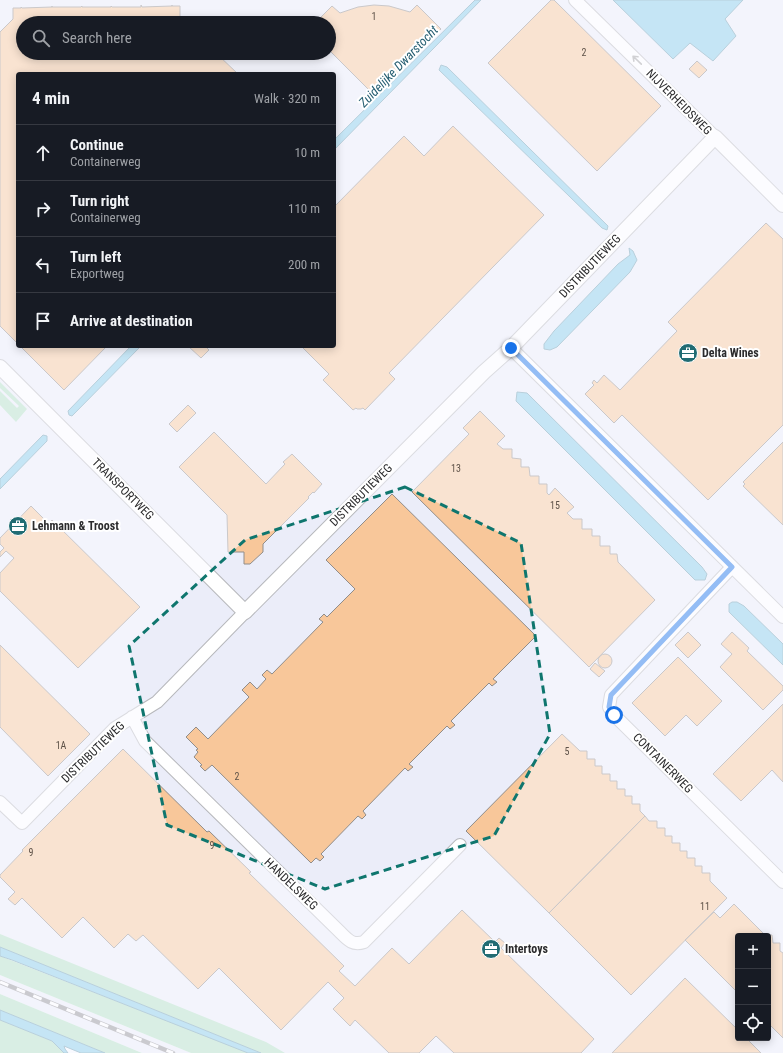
<!DOCTYPE html>
<html lang="en">
<head>
<meta charset="utf-8">
<style>
	body { margin:0; font-family:"Roboto Condensed",sans-serif; background:#242831; color:#f1f3f6 }
	.controls { position:absolute; right:12px; bottom:12px; display:grid; overflow:hidden; border-radius:4px; box-shadow:0 2px 10px #0003 }
	.controls button { width:36px; height:36px; display:grid; place-items:center; padding:0; border:0; border-bottom:1px solid #363941; background:#171b24; color:#f1f3f6; font:20px sans-serif }
	.stop { position:absolute; width:12px; height:12px; margin:-9px; border:3px solid #1a73e8; border-radius:50%; background:#fff }
	.stop.end { background:#1a73e8; border-color:#fff; box-shadow:0 1px 4px #0008 }
	.list { margin:0; padding:0; list-style:none }
	h2 { display:flex; justify-content:space-between; align-items:center; height:52px; margin:0; padding:0 16px; font-size:17px }
	h2 small { font-size:13px; font-weight:400; color:#9ea1a6 }
	.list li { display:grid; grid-template-columns:26px 1fr auto; gap:12px; align-items:center; box-sizing:border-box; height:56px; padding:0 16px; border-top:1px solid #363941 }
	.list b { display:block; font-size:15px; white-space:nowrap }
	.list p { margin:0; font-size:13px; white-space:nowrap; color:#9ea1a6 }
	.list em { font-size:13px; font-style:normal; color:#9ea1a6 }
	.icon { flex:none; width:22px; height:22px; fill:none; stroke:currentColor; stroke-width:2; stroke-linecap:round; stroke-linejoin:round }
	.map { position:relative; flex:none; width:783px; height:1053px; overflow:hidden }
	.search { position:absolute; background:#171b24; box-shadow:0 2px 10px #0003; left:16px; top:16px; width:320px; height:44px; display:flex; align-items:center; gap:10px; box-sizing:border-box; padding:0 14px; border-radius:22px; color:#9ea1a6; font-size:15px }
	.panel { position:absolute; background:#171b24; box-shadow:0 2px 10px #0003; left:16px; top:72px; width:320px; height:276px; border-radius:4px }
	.map>svg:first-child { display:block }
</style>
</head>
<body>
<div class="map">
<svg width="783" height="1053" viewBox="0 0 783 1053">
	<rect width="100%" height="100%" fill="#f9faff"/>
	<path fill="#ebedf9" fill-rule="evenodd" d="M 0,0 L 783,0 L 783,1053 L 264,1053 L 0,949 ZM 23,23 L 329,23 L 329,53 L 23,53 ZM 18,74 L 334,74 L 334,346 L 18,346 ZM 738,936 L 768,936 L 768,1038 L 738,1038 Z
		M 0,975 L 191,1053 L 142,1053 L 0,994 Z"/>
	<path fill="#b1e1c3" d="M 0,382 L 27,409 L 16,422 L 0,405 L 0,391 L 17,408 L 19,406 L 0,388 Z
		M 0,934 L 266,1042 L 285,1053 L 261,1053 L 0,947 Z
		M 0,956 L 224,1043 L 248,1053 L 191,1053 L 0,975 Z
		M 0,994 L 142,1053 L 105,1053 L 0,1010 Z
		M 0,1020 L 52,1041 L 64,1053 L 0,1053 Z"/>
	<path fill="#85cde8" stroke="#6a9cb0" d="M 475,0 L 481,0 L 334,150 L 334,140 Z
		M 613,0 L 743,0 L 725,19 L 736,36 L 713,61 L 690,43 L 673,59 Z
		M 441,65 L 447,67 L 608,226 L 607,230 L 602,228 L 439,70 Z
		M 629,248 L 633,251 L 637,260 L 630,272 L 557,347 L 550,350 L 544,349 L 544,344 L 554,331 L 618,264 L 630,255 Z
		M 131,346 L 141,346 L 72,416 L 69,415 L 68,411 Z
		M 517,392 L 527,393 L 702,567 L 707,574 L 705,580 L 695,580 L 516,401 Z
		M 43,435 L 47,436 L 47,441 L 0,489 L 0,479 Z
		M 732,602 L 737,602 L 744,606 L 783,644 L 783,665 L 729,612 L 729,604 Z
		M 0,947 L 261,1053 L 248,1053 L 12,960 L 0,956 Z
		M 0,1010 L 105,1053 L 81,1053 L 64,1046 L 65,1049 L 68,1053 L 64,1053 L 52,1041 L 0,1020 Z"/>
	<path fill="#f8c79a" stroke="#918d8a" d="M 551,0 L 554,0 L 661,106 L 597,171 L 488,63 Z
		M 141,5 L 142,7 L 172,6 L 172,5 L 172,6 L 180,6 L 180,18 L 186,23 L 23,23 L 23,53 L 216,53 L 238,74 L 18,74 L 18,344 L 0,326 L 0,32 L 13,19 L 13,8 L 21,8 L 21,7 L 22,8 L 52,7 L 52,6 L 52,7 L 81,7 L 82,6 L 82,7 L 111,7 L 111,6 L 112,7 L 141,7 Z
		M 374,5 L 389,6 L 410,12 L 417,5 L 441,29 L 375,96 L 329,50 L 329,23 L 315,23 L 332,6 L 340,13 L 358,7 Z
		M 697,61 L 707,70 L 699,78 L 689,69 Z
		M 453,126 L 544,215 L 389,373 L 395,379 L 365,410 L 363,408 L 361,409 L 357,409 L 356,408 L 353,410 L 323,380 L 329,374 L 301,346 L 334,346 L 334,207 L 404,136 L 424,156 Z
		M 766,223 L 783,239 L 783,425 L 708,500 L 622,415 L 614,423 L 585,394 L 594,385 L 592,383 L 594,380 L 597,383 L 604,375 L 620,390 L 677,331 L 668,322 Z
		M 20,346 L 107,346 L 64,390 Z
		M 188,346 L 205,346 L 209,350 L 201,358 Z
		M 188,405 L 196,413 L 177,432 L 169,424 Z
		M 480,411 L 505,436 L 497,444 L 503,449 L 512,449 L 512,458 L 521,459 L 521,467 L 529,467 L 530,476 L 539,476 L 539,484 L 547,484 L 547,493 L 549,495 L 555,488 L 574,507 L 567,513 L 573,519 L 582,519 L 582,529 L 592,529 L 592,536 L 600,536 L 600,546 L 610,546 L 610,554 L 617,554 L 618,562 L 655,600 L 589,667 L 412,492 L 469,434 L 463,428 Z
		M 214,432 L 266,484 L 285,464 L 283,462 L 292,454 L 322,484 L 314,493 L 313,492 L 308,497 L 309,498 L 263,544 L 263,552 L 250,564 L 244,564 L 244,552 L 228,552 L 227,515 L 179,467 Z
		M 783,442 L 783,525 L 743,486 L 745,484 L 743,482 Z
		M 392,494 L 536,636 L 493,679 L 497,682 L 492,686 L 489,683 L 451,721 L 455,725 L 450,729 L 447,726 L 409,764 L 413,767 L 408,771 L 405,768 L 363,811 L 366,815 L 362,819 L 358,816 L 321,854 L 324,857 L 320,861 L 316,858 L 311,863 L 212,765 L 205,771 L 200,766 L 202,765 L 194,757 L 198,752 L 196,750 L 198,749 L 186,737 L 196,727 L 208,739 L 249,697 L 242,690 L 250,682 L 257,689 L 266,679 L 262,675 L 267,670 L 272,674 L 323,622 L 319,619 L 324,614 L 327,617 L 355,589 L 326,560 Z
		M 31,506 L 48,523 L 48,525 L 52,520 L 140,607 L 78,668 L 0,591 L 0,573 L 14,558 L 6,551 L 0,557 L 0,552 L 4,548 L 0,544 L 0,538 Z
		M 688,632 L 701,645 L 688,658 L 675,645 Z
		M 732,632 L 749,648 L 747,651 L 783,686 L 783,690 L 763,710 L 720,667 L 732,654 L 721,644 Z
		M 0,645 L 90,734 L 48,776 L 0,727 Z
		M598 661a7 7 0 1 1 14 0a7 7 0 1 1-14 0Z
		M 678,657 L 722,701 L 697,726 L 686,715 L 665,736 L 632,703 Z
		M 595,663 L 605,671 L 599,677 L 590,669 Z
		M 783,704 L 783,782 L 772,770 L 741,801 L 713,774 Z
		M 562,734 L 580,751 L 587,751 L 587,759 L 595,759 L 595,766 L 602,766 L 602,774 L 610,774 L 610,781 L 617,781 L 617,789 L 625,789 L 625,796 L 632,796 L 632,804 L 640,804 L 640,811 L 645,816 L 549,913 L 466,831 Z
		M 123,749 L 207,832 L 209,831 L 251,872 L 249,873 L 344,966 L 339,971 L 355,986 L 392,948 L 409,964 L 462,910 L 495,942 L 499,938 L 505,943 L 501,948 L 594,1039 L 581,1053 L 454,1053 L 436,1036 L 419,1053 L 389,1053 L 355,1020 L 350,1026 L 333,1009 L 344,998 L 328,982 L 281,1030 L 219,968 L 198,989 L 143,935 L 136,941 L 128,934 L 114,948 L 83,917 L 62,938 L 22,898 L 15,905 L 8,899 L 15,892 L 0,877 L 0,875 L 23,851 L 22,850 Z
		M 645,816 L 649,821 L 657,821 L 657,828 L 665,828 L 665,836 L 672,836 L 672,843 L 680,843 L 680,851 L 687,851 L 687,858 L 695,858 L 695,866 L 702,866 L 702,873 L 710,873 L 710,881 L 727,898 L 631,995 L 549,913 Z
		M 734,904 L 765,935 L 772,935 L 773,943 L 780,943 L 780,951 L 783,953 L 783,1038 L 768,1023 L 768,936 L 738,936 L 738,993 L 685,940 L 714,912 L 720,918 Z
		M 685,978 L 738,1030 L 738,1038 L 746,1038 L 761,1053 L 612,1053 Z"/>
	<g fill="none" stroke-linecap="round" stroke-linejoin="round">
		<g stroke="#b7b8bc" stroke-width="14">
			<path id="minor" d="M 575,0 L 715,137
				M 511,348 L 783,617
				M 732,567 L 611,695 L 609,707 L 614,715 L 783,882
				M 132,717 L 145,741 L 339,931 C 347,939 352,946 364,942 L 460,845
				M 0,802 L 22,823 L 115,728 L 157,702 L 245,612"/>
		</g>
		<g stroke="#b7b8bc" stroke-width="16">
			<path id="tertiary" d="M 0,367 L 245,612 L 484,372 L 511,348 L 715,137 L 783,205"/>
		</g>
		<use href="#minor" stroke="#fff" stroke-width="12"/>
		<use href="#tertiary" stroke="#fff" stroke-width="14"/>
		<g stroke="#919194" stroke-width="4.5">
			<path id="rail" d="M 0,982 L 173,1053"/>
		</g>
		<use href="#rail" stroke="#fff" stroke-width="3" stroke-dasharray="9" stroke-linecap="butt"/>
	</g>
	<defs><path id="oneway-shaft" d="M-6 0H5M1.5-3L5.5 0L1.5 3" fill="none" stroke-width="1.6" stroke-linecap="round" stroke-linejoin="round"/></defs>
	<use stroke="#a0a0a0" href="#oneway-shaft" transform="translate(637 60) rotate(-136)"/>
	<g fill="none" stroke-linecap="round" stroke-linejoin="round">
		<path stroke="#1a73e8" stroke-width="5" d="M 511,348 L 732,567 L 611,695 L 609,707 L 614,715"/>
	</g>
	<path d="M0 0H783V1053H0ZM 405,487 L 521,543 L 550,734 L 494,836 L 325,889 L 167,825 L 129,646 L 245,540 Z" fill="#f9faff" fill-opacity=".55" fill-rule="evenodd"/>
	<path fill="none" stroke="#0f766e" stroke-width="3" stroke-dasharray="8 5" stroke-linejoin="round" d="M 405,487 L 521,543 L 550,734 L 494,836 L 325,889 L 167,825 L 129,646 L 245,540 Z"/>
	<defs>
		<g id="office-disc" transform="scale(1)"><circle r="9.5" fill="#216c73" stroke="#fff"/><path d="M-6-3h4V-5.5h4V-3h4V5H-6ZM-1-4.5V-3h2v-1.5ZM-6 0V1H6V0Z" fill="#fff"/></g>
	</defs>
	<g fill-rule="evenodd">
		<use href="#office-disc" x="688" y="353"/>
		<use href="#office-disc" x="18" y="526"/>
		<use href="#office-disc" x="491" y="949"/>
	</g>
	<g text-anchor="middle" stroke-width="4" stroke-linejoin="round" paint-order="stroke">
		<g font-size="10" fill="#5e5248">
			<text x="374" y="20">1</text>
			<text x="584" y="56">2</text>
			<text x="456" y="472">13</text>
			<text x="555" y="509">15</text>
			<text x="61" y="749">1A</text>
			<text x="567" y="755">5</text>
			<text x="237" y="780">2</text>
			<text x="212" y="849">9</text>
			<text x="31" y="856">9</text>
			<text x="705" y="910">11</text>
		</g>
		<g font-size="12" fill="#2b2b2d" stroke="#fff">
			<text transform="translate(679 102) rotate(45)" y="4">NIJVERHEIDSWEG</text>
			<text transform="translate(590 266) rotate(-46)" y="4">DISTRIBUTIEWEG</text>
			<text transform="translate(123 489) rotate(45)" y="4">TRANSPORTWEG</text>
			<text transform="translate(361 495) rotate(-45)" y="4">DISTRIBUTIEWEG</text>
			<text transform="translate(93 752) rotate(-44)" y="4">DISTRIBUTIEWEG</text>
			<text transform="translate(663 763) rotate(45)" y="4">CONTAINERWEG</text>
			<text transform="translate(291 884) rotate(44)" y="4">HANDELSWEG</text>
		</g>
		<g font-size="12" font-weight="bold" fill="#2b2b2d" stroke="#fff" text-anchor="start">
			<text x="702" y="357">Delta Wines</text>
			<text x="32" y="530">Lehmann &amp; Troost</text>
			<text x="505" y="953">Intertoys</text>
		</g>
		<g font-size="13" font-style="italic" fill="#245d71" stroke="#fff">
			<text transform="translate(398 66) rotate(-46)" y="5">Zuidelijke Dwarstocht</text>
		</g>
	</g>
</svg>
<div class="controls">
<button>+</button>
<button>−</button>
<button><svg class="icon" aria-label="locate" viewBox="0 0 24 24"><circle cx="12" cy="12" r="6"/><path d="M12 2v4M12 18v4M2 12h4M18 12h4"/></svg></button>
</div>
<div class="stop" style="left:614px;top:715px"></div>
<div class="stop end" style="left:511px;top:348px"></div>
<div class="search"><svg class="icon" aria-label="search" viewBox="0 0 24 24"><circle cx="10" cy="10" r="6"/><path d="M15 15l6 6"/></svg>Search here</div>
<section class="panel">
<h2>4 min<small>Walk · 320 m</small></h2>
<ul class="list">
<li><svg class="icon" aria-label="ahead" viewBox="0 0 24 24"><path d="M12 20V5M6 11l6-6 6 6"/></svg><div><b>Continue</b><p>Containerweg</p></div><em>10 m</em></li>
<li><svg class="icon" aria-label="right" viewBox="0 0 24 24"><path d="M7 20v-9h11M14 6l5 5-5 5"/></svg><div><b>Turn right</b><p>Containerweg</p></div><em>110 m</em></li>
<li><svg class="icon" aria-label="left" viewBox="0 0 24 24"><path d="M17 20v-9H6M10 6l-5 5 5 5"/></svg><div><b>Turn left</b><p>Exportweg</p></div><em>200 m</em></li>
<li><svg class="icon" aria-label="arrive" viewBox="0 0 24 24"><path d="M6 21V4h12l-3 4 3 4H6"/></svg><div><b>Arrive at destination</b></div></li>
</ul>
</section>
</div>
</body>
</html>
